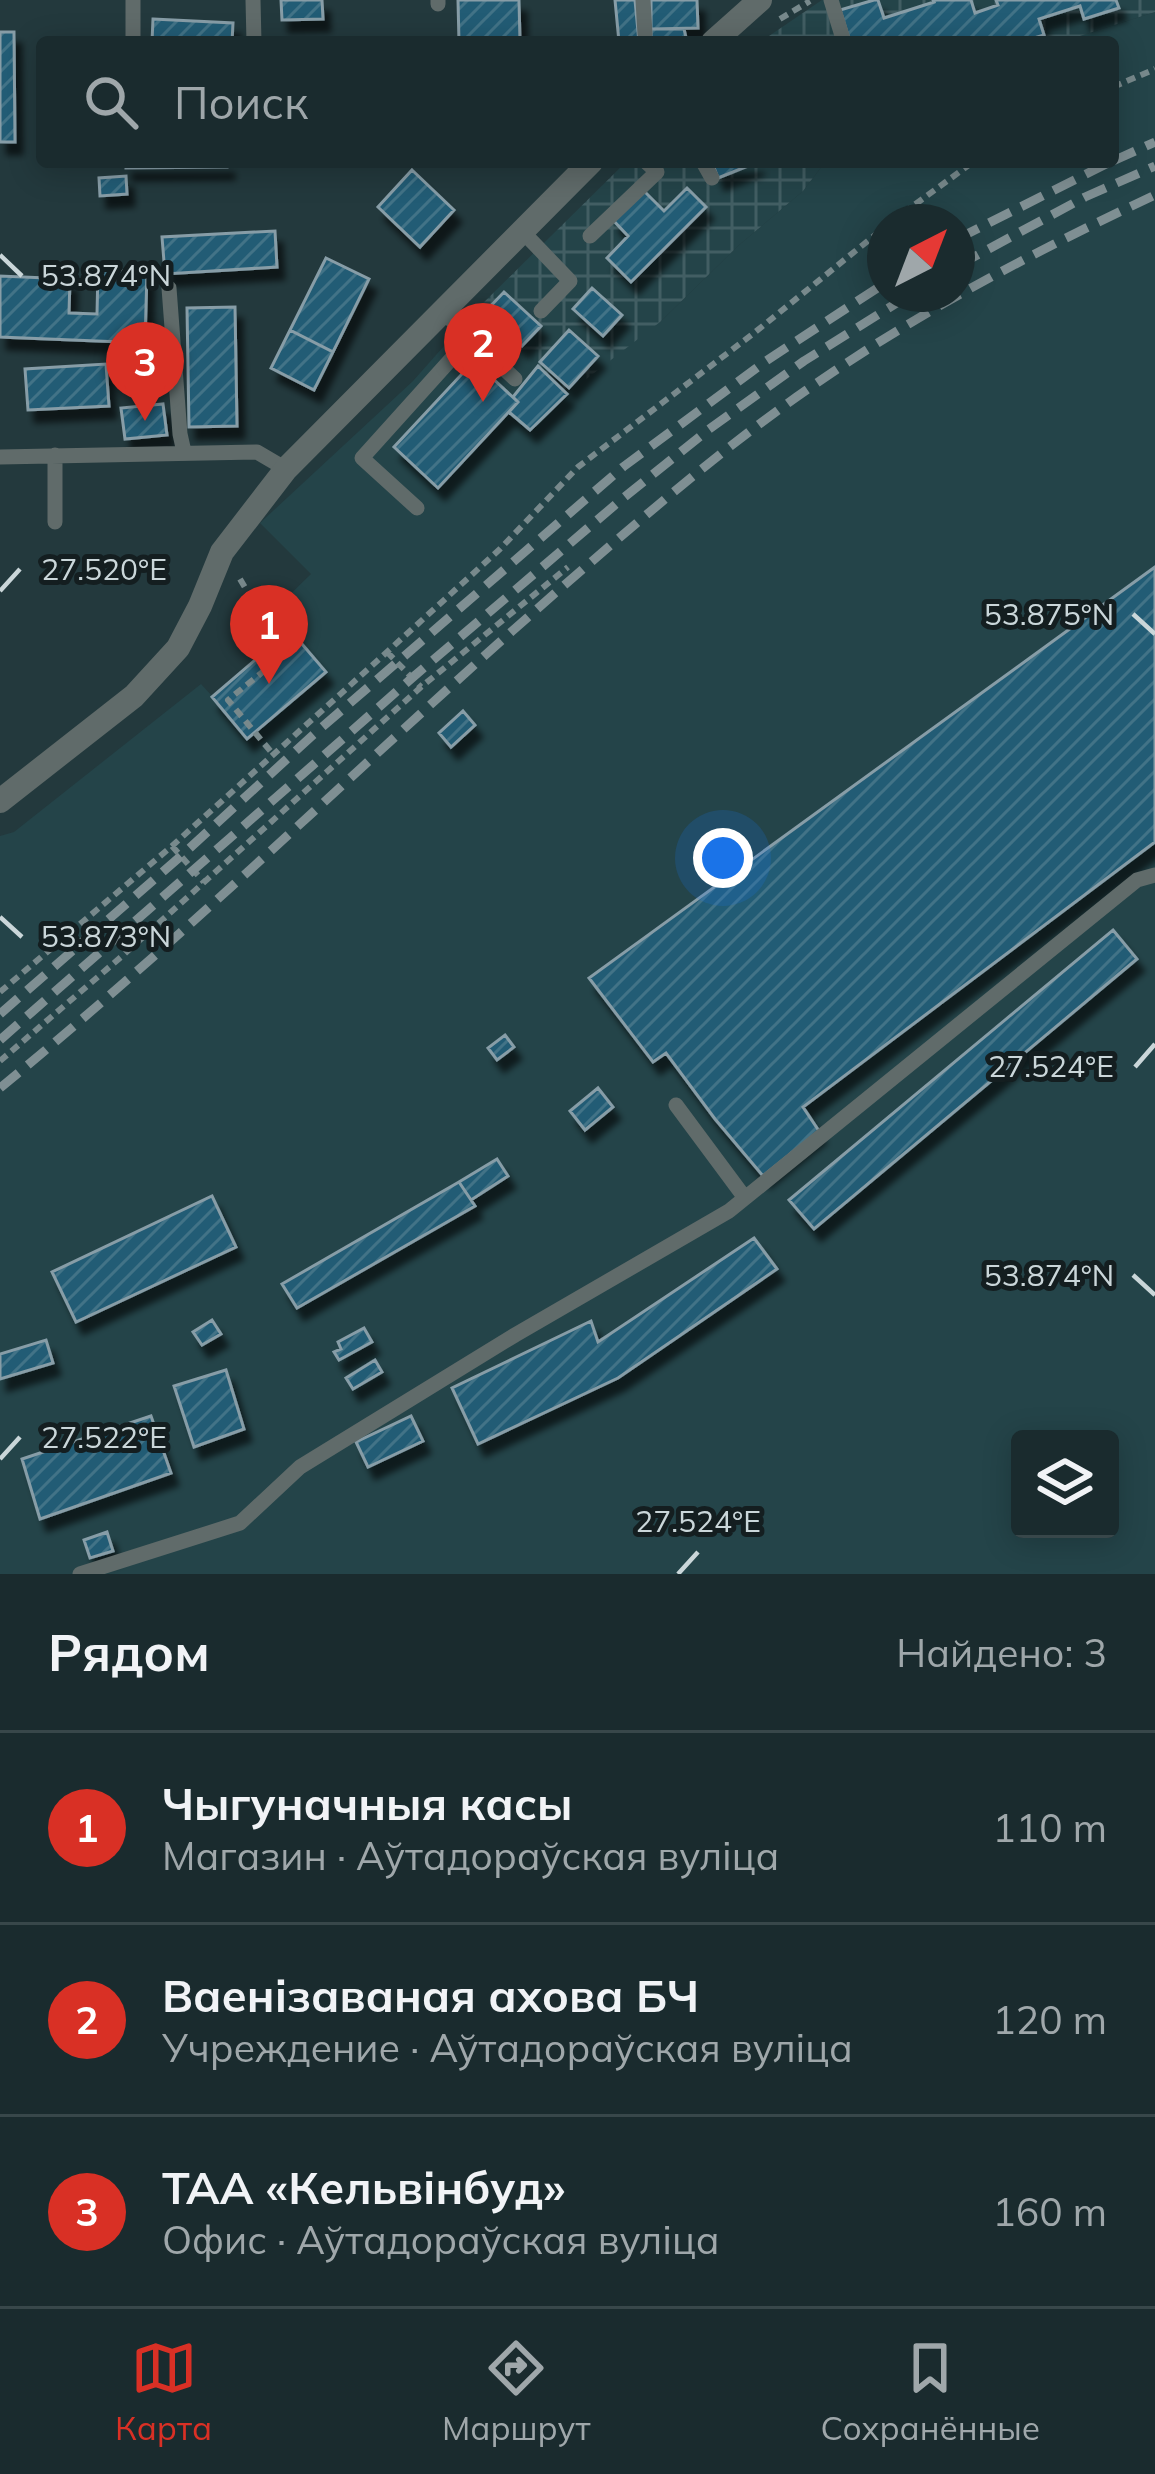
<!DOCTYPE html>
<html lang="ru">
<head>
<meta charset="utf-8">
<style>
	body { margin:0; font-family:Mulish,sans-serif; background:#27373a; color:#f1f3f6 }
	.controls { position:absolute; right:36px; bottom:36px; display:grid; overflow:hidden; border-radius:12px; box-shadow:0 6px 30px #0003 }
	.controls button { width:108px; height:108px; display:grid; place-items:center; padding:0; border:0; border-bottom:3px solid #38474a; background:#1a2b2e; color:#f1f3f6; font:60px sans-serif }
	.compass { position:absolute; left:867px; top:204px; width:108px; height:108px; border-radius:50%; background:#1a2b2e; box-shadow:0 6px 30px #0003; rotate:42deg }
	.you { position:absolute; left:723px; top:858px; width:42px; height:42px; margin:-30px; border:9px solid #fff; border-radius:50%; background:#1a73e8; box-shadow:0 0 0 18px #1a73e833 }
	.badge { display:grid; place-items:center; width:78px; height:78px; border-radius:50%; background:#d93025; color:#fff; font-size:39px; font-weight:700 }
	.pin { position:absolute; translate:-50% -99px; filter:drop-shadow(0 3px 6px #0008) }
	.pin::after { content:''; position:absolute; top:63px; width:42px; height:36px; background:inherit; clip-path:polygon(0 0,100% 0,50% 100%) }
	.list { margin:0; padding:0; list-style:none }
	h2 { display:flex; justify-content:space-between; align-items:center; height:156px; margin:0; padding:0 48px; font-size:51px }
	h2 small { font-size:39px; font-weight:400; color:#9fa7aa }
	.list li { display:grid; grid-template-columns:78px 1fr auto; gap:36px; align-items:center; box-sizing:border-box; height:192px; padding:0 48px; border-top:3px solid #38474a }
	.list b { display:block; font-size:45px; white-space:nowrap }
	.list p { margin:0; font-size:39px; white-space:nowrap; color:#9fa7aa }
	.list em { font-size:39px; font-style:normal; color:#9fa7aa }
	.icon { flex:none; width:66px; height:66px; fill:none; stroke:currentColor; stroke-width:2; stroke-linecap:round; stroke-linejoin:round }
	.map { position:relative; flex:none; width:1155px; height:1574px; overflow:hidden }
	.search { position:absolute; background:#1a2b2e; box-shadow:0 6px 30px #0003; left:36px; right:36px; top:36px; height:132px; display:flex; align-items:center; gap:30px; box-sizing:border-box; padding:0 42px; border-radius:12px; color:#9fa7aa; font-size:45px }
	.sheet { height:732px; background:#1a2b2e }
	nav { display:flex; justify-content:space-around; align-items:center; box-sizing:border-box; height:168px; border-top:3px solid #38474a; background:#1a2b2e; font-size:33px; color:#9fa7aa }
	nav a { display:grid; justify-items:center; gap:6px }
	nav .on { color:#d93025 }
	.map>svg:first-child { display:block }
</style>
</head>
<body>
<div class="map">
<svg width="1155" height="1574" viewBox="0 0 1155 1574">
	<defs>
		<pattern id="industrial-grid" width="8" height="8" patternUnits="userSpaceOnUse" patternTransform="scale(3)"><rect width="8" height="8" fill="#244449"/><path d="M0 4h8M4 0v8" fill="none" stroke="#425e63"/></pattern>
		<pattern id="building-hatch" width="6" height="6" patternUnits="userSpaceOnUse" patternTransform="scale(3)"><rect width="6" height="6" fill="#245c74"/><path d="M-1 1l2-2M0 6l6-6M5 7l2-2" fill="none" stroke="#427387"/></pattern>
		<filter id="shadow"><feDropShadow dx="7" dy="12" stdDeviation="3" flood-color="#0009"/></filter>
	</defs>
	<rect width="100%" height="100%" fill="#23393d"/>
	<path fill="#244449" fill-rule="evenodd" d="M 1155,12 L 1155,1574 L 0,1574 L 0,836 L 14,832 L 201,684 L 212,696 L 289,631 L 273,611 L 311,574 L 260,523 L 413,381 L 475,311 L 538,366 L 660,322 L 739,245 L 803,191 L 825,162 L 1113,162 L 1113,42 L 1061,42 ZM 885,222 L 957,222 L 957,294 L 885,294 ZM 1020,1439 L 1110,1439 L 1110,1529 L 1020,1529 Z"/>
	<path fill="url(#industrial-grid)" d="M 822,0 L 1155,0 L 1155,12 L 1061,42 L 760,42 Z
		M 626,162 L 825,162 L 803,191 L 739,245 L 660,322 L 567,394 L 475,311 Z"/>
	<path fill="url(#building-hatch)" stroke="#879da7" stroke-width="3" filter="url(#shadow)" d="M 281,0 L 322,0 L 323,19 L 282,20 Z
		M 458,0 L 519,0 L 520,42 L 459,42 Z
		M 615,0 L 635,0 L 639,42 L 619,42 Z
		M 651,0 L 697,0 L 698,28 L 651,29 Z
		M 874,0 L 878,0 L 884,18 L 934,2 L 933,0 L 971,0 L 975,13 L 998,5 L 996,0 L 1116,0 L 1119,8 L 1084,19 L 1080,6 L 1039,19 L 1044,35 L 1021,42 L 850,42 L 840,10 Z
		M 153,19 L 233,23 L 232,42 L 152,42 Z
		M 651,29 L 684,29 L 687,42 L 644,42 L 651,38 Z
		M 0,32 L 14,32 L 15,142 L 0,142 Z
		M 126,162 L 227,162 L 227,167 L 126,168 Z
		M 712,162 L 758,162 L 718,178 Z
		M 412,170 L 454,210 L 420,247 L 378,207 Z
		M 126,176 L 127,194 L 100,196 L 99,178 Z
		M 687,188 L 706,207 L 631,282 L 607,258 L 628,236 L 612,219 L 642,189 L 664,211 Z
		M 275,231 L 277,267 L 165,274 L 162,237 Z
		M 326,258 L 369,279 L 333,352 L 290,330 Z
		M 98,270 L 147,272 L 145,343 L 0,337 L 0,276 L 70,279 L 69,313 L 97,314 Z
		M 592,288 L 622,315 L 603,336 L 573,309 Z
		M 504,292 L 541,326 L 522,346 L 485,312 Z
		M 235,307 L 237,426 L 189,427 L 187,308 Z
		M 290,330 L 333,352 L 314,390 L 271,368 Z
		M 569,330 L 598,356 L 569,388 L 540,362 Z
		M 474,361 L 518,402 L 438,488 L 394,447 Z
		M 106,364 L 109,406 L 28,410 L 25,369 Z
		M 538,366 L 567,394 L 530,430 L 509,412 L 518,402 L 513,397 Z
		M 163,404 L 167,435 L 125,439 L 121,408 Z
		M 1155,567 L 1155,842 L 803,1107 L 819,1131 L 763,1176 L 715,1119 L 666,1053 L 653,1062 L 589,978 Z
		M 290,630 L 326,672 L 247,739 L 212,697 Z
		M 463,711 L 475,725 L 451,747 L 439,733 Z
		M 1113,930 L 1137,959 L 814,1229 L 789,1200 Z
		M 505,1035 L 514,1047 L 497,1060 L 488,1048 Z
		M 598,1088 L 613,1107 L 585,1130 L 570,1111 Z
		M 497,1159 L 508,1176 L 471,1200 L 459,1182 Z
		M 459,1182 L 475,1206 L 297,1308 L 282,1284 Z
		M 212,1196 L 236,1247 L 76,1322 L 52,1272 Z
		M 754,1238 L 777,1269 L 618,1378 L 478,1444 L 452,1388 L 591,1321 L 598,1342 Z
		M 212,1320 L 221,1334 L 202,1345 L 193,1332 Z
		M 364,1328 L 372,1342 L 339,1360 L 334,1352 L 341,1349 L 338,1342 Z
		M 46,1340 L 53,1363 L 0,1379 L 0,1354 Z
		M 375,1360 L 382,1372 L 353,1389 L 346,1378 Z
		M 226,1370 L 244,1429 L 194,1447 L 174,1386 Z
		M 151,1416 L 171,1473 L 40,1519 L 22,1459 Z
		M 411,1416 L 423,1441 L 368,1467 L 356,1442 Z
		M 107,1532 L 113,1551 L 90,1558 L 84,1540 Z"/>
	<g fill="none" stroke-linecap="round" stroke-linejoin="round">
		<path stroke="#78898c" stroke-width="6" stroke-dasharray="9 6" stroke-linecap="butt" d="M 780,19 L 810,1
			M 1113,87 L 1155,69
			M 891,222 L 973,162
			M 240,579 L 253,601 L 291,649 L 228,700 L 272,753
			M 387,652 L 421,687
			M 172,846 L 204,882
			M 0,992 L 172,846 L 387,652 L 500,549 L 578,467 L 754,333 L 885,227
			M 0,1061 L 121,957 L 421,687 L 568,567"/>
		<path stroke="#606b6a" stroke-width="15" d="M 133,0 L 133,42
			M 253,0 L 254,42
			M 438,0 L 438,4
			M 643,0 L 645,34
			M 831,0 L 844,42
			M 703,162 L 712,178
			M 522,231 L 570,281 L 541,311
			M 590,236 L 657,172 L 646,162
			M 169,288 L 180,434 L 184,452
			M 443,312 L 515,379
			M 55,455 L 55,522
			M 0,457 L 257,452 L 286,469
			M 417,508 L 362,458 L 471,337
			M 676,1105 L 745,1198
			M 80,1574 L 240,1523 L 300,1467 L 515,1335 L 729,1211 L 1137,880 L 1155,875"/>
		<path stroke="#606b6a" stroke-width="24" d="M 713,42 L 760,0
			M 0,801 L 134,696 L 178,648 L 200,606 L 222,552 L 286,469 L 591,162"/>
		<path stroke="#7f8f93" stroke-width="9" stroke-dasharray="24 12" stroke-linecap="butt" d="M 1113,161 L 1155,142
			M 957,239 L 1110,162
			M 957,266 L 1085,197 L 1155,166
			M 0,1014 L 181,856 L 313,735 L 623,467 L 766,361 L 885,283
			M 0,1040 L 412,678 L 622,499 L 708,430 L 804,361 L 911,294
			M 0,1088 C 194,929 372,753 561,588 C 648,513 735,437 830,374 C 932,305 1044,247 1155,195"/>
	</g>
	<path fill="none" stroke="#cad6d9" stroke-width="4.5" d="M 0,255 L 22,276M 0,591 L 20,569M 1133,614 L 1155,634M 0,917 L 22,937M 1135,1067 L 1155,1044M 1133,1275 L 1155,1295M 0,1459 L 20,1437M 678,1574 L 698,1552"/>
	<g font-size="30" text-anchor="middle" fill="#cad6d9" stroke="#141e20" stroke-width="10" stroke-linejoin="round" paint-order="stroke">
		<text x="106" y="286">53.874°N</text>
		<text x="104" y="580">27.520°E</text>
		<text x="1049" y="625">53.875°N</text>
		<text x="106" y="947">53.873°N</text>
		<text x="1051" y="1077">27.524°E</text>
		<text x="1049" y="1286">53.874°N</text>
		<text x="104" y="1448">27.522°E</text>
		<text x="698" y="1532">27.524°E</text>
	</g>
</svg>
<div class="controls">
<button><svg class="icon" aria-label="layers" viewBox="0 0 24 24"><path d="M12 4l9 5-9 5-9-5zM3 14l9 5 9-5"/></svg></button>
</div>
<svg class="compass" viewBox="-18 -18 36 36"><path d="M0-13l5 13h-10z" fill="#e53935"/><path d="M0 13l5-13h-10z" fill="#9fa7aa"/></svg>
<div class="you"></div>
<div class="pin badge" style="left:269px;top:684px">1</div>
<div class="pin badge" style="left:483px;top:402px">2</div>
<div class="pin badge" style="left:145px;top:421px">3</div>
<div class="search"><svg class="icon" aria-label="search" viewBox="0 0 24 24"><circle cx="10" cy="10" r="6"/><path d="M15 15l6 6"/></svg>Поиск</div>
</div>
<section class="sheet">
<h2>Рядом<small>Найдено: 3</small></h2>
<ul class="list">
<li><span class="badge">1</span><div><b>Чыгуначныя касы</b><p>Магазин · Аўтадораўская вуліца</p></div><em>110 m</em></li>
<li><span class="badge">2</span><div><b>Ваенізаваная ахова БЧ</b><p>Учреждение · Аўтадораўская вуліца</p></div><em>120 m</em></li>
<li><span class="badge">3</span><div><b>ТАА «Кельвінбуд»</b><p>Офис · Аўтадораўская вуліца</p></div><em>160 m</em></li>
</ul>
</section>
<nav>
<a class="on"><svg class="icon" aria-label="map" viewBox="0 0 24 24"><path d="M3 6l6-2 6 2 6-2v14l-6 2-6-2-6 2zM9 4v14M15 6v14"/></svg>Карта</a>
<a><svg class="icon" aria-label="directions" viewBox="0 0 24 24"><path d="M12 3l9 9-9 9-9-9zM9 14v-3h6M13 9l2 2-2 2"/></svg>Маршрут</a>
<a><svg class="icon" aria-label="saved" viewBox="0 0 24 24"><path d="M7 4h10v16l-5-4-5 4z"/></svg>Сохранённые</a>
</nav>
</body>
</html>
